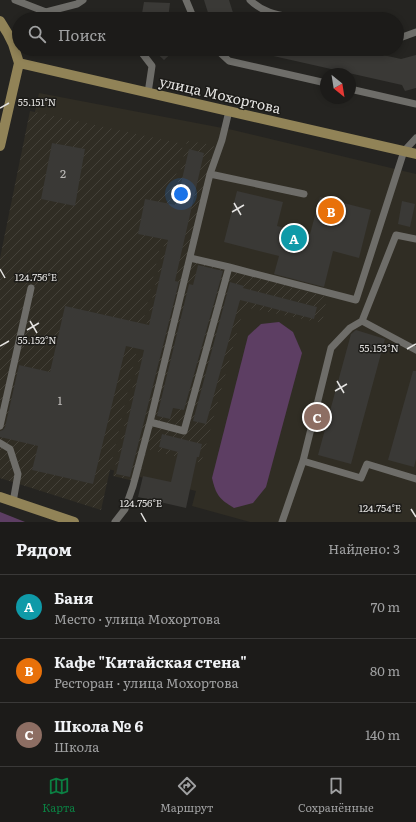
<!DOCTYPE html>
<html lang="ru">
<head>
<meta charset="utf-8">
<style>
	body { margin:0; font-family:Literata,serif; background:#252422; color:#f1f3f6 }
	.compass { position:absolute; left:320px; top:68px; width:36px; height:36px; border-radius:50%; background:#1c1b19; box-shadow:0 2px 6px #0003; rotate:150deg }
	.you { position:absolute; left:181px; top:194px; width:14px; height:14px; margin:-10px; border:3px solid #fff; border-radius:50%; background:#1a73e8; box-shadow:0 0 0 6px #1a73e833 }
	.badge { display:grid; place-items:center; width:26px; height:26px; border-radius:50%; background:#0b8043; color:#fff; font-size:13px; font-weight:700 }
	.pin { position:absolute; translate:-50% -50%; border:2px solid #fff; box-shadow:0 1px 4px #0006 }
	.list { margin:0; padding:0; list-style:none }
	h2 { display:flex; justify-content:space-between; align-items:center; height:52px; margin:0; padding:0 16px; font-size:17px }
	h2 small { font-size:13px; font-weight:400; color:#a0a1a2 }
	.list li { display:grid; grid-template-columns:26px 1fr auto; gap:12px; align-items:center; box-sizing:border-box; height:64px; padding:0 16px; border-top:1px solid #3a3938 }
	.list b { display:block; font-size:15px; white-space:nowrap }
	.list p { margin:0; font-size:13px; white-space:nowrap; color:#a0a1a2 }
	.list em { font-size:13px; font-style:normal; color:#a0a1a2 }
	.icon { flex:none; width:22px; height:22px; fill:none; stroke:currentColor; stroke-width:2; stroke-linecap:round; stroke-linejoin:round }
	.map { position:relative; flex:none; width:416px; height:522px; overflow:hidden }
	.search { position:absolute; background:#1c1b19; box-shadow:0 2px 6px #0003; left:12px; right:12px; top:12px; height:44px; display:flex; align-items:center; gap:10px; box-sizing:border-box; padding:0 14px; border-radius:22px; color:#a0a1a2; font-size:15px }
	.sheet { height:244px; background:#1c1b19 }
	nav { display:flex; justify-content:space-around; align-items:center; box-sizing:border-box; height:56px; border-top:1px solid #3a3938; background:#1c1b19; font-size:11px; color:#a0a1a2 }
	nav a { display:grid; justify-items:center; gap:2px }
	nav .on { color:#0b8043 }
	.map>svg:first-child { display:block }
</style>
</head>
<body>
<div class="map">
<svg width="416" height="522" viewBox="0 0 416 522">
	<defs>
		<pattern id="industrial-furrows" width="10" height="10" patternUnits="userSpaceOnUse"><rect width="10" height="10" fill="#302d24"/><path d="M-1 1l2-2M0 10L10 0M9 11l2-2" fill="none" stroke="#444139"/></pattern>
		<pattern id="grass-tufts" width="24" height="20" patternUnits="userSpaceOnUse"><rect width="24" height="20" fill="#5d3e63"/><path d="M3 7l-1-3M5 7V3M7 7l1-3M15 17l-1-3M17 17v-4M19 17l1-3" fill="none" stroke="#745a79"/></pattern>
	</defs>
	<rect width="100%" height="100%" fill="#252421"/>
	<path fill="#302d24" d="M 39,93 L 233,130 L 416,174 L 416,522 L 250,522 L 192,506 L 196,491 L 0,442 L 0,267 Z"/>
	<path fill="url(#industrial-furrows)" d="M 30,111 L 183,144 L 101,510 L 0,478 L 0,258 Z
		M 187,141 L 214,145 L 187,258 L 327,297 L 322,323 L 244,307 L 201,463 L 147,449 L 138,482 L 113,476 Z"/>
	<path fill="url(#grass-tufts)" d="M 0,512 L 25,522 L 0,522 Z"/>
	<path fill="#5d3e63" d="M 279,322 L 293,332 L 302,353 L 266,487 L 253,503 L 234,508 C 219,499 216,495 212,478 L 248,336 L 261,324 Z"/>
	<path fill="#3a3936" d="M 204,0 L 229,0 L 235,19 L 210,19 Z
		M 144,2 L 170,3 L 168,19 L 141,19 Z
		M 152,49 L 176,49 L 164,60 Z
		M 260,49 L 356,49 L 401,59 L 416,55 L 416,88 L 405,91 L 402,85 L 260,53 Z
		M 52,143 L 85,149 L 75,206 L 41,199 Z
		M 189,149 L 204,153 L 175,281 L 179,282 L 130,477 L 116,474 L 144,350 L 126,346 L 93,484 L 32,470 L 38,446 L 0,437 L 0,431 L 3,430 L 5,427 L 19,365 L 50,372 L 65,306 L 149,325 L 168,240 L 138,234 L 145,199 L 176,205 Z
		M 237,191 L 283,202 L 277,226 L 310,234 L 320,197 L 371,210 L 359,258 L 333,251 L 324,287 L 274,274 L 279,256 L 224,242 Z
		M 402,201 L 415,204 L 410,227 L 398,224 Z
		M 198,265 L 223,271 L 184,410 L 173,408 L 170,419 L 157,416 L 189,284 L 193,285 Z
		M 230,282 L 244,286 L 243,288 L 317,307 L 314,319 L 240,300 L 206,424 L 193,421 Z
		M 356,330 L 385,339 L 351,464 L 318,455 L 351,334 Z
		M 413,371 L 416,371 L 416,459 L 414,467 L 388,460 Z
		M 162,434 L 202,444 L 199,457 L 197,457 L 186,508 L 138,497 L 143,476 L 171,482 L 178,452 L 159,447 Z"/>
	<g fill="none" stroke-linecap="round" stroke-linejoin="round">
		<path stroke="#6e6d69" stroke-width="7" d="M 15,0 L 46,12 L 77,4 L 83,0
			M 186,0 L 194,19
			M 250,0 C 264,14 281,15 300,19
			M 397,39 L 416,32
			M 139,49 L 152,66 L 148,93
			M 216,49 L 229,61 L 326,83
			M 350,89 L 416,104
			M 229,111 L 222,140 L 210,174 L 304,194
			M 416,239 L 396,235 L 362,321 L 416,350
			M 190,258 L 229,267 L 184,431 L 150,422 L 210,174
			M 229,267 L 356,300 L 404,151 L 416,138
			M 0,426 L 31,288
			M 0,443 L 10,449 L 18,474 L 13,502
			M 303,461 L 331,348 L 350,328 L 362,321
			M 115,522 L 125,509 L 133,486 L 150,422
			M 282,522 L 303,461 L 361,478 L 367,464 L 416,479"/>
		<path stroke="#918357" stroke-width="10" d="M 0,21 L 8,34 L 13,44 L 19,63 L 0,146
			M 19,63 L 416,154
			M 0,497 L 74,522"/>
	</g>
	<path fill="none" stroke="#e4e3e1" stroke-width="1.5" d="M 0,108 L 9,103M 234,203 L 241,215M 232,212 L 244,205M 0,269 L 5,278M 30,321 L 37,333M 27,330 L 39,323M 0,346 L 9,341M 407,349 L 416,344M 337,381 L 344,393M 335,391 L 347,384M 411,509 L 416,517M 141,513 L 146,522"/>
	<g text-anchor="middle" stroke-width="3" stroke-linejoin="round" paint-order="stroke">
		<g font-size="12" fill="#bab8b6">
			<text x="63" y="178">2</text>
			<text x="60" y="405">1</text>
		</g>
		<g font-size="14" fill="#e4e3e1" stroke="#1c1b18">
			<text transform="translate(220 95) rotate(13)" y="5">улица Мохортова</text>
		</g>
	</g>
	<g font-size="10" text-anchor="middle" fill="#e4e3e1" stroke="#1c1b18" stroke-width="3" stroke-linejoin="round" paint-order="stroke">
		<text x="37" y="106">55.151°N</text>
		<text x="36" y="281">124.756°E</text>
		<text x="37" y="344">55.152°N</text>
		<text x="379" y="352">55.153°N</text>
		<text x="141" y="507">124.756°E</text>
		<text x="380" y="512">124.754°E</text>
	</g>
</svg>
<svg class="compass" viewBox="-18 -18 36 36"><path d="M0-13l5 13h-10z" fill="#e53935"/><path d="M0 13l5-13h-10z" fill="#a0a1a2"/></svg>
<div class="you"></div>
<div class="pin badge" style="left:294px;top:238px;background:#0f9aa8">A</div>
<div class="pin badge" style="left:331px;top:211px;background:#e8710a">B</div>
<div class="pin badge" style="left:317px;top:417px;background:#8d6e63">C</div>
<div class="search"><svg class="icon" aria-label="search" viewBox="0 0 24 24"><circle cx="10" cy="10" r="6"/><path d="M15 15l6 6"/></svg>Поиск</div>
</div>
<section class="sheet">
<h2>Рядом<small>Найдено: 3</small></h2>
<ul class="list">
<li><span class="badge" style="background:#0f9aa8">A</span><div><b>Баня</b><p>Место · улица Мохортова</p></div><em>70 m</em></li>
<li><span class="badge" style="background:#e8710a">B</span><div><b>Кафе &quot;Китайская стена&quot;</b><p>Ресторан · улица Мохортова</p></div><em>80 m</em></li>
<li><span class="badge" style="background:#8d6e63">C</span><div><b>Школа № 6</b><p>Школа</p></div><em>140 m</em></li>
</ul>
</section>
<nav>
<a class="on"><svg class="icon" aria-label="map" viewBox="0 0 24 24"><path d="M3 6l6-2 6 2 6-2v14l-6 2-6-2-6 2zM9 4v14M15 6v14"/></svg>Карта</a>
<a><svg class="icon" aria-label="directions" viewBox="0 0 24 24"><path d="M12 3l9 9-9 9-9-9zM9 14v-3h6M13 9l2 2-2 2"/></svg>Маршрут</a>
<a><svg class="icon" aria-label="saved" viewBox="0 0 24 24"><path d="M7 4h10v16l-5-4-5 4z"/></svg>Сохранённые</a>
</nav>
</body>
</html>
